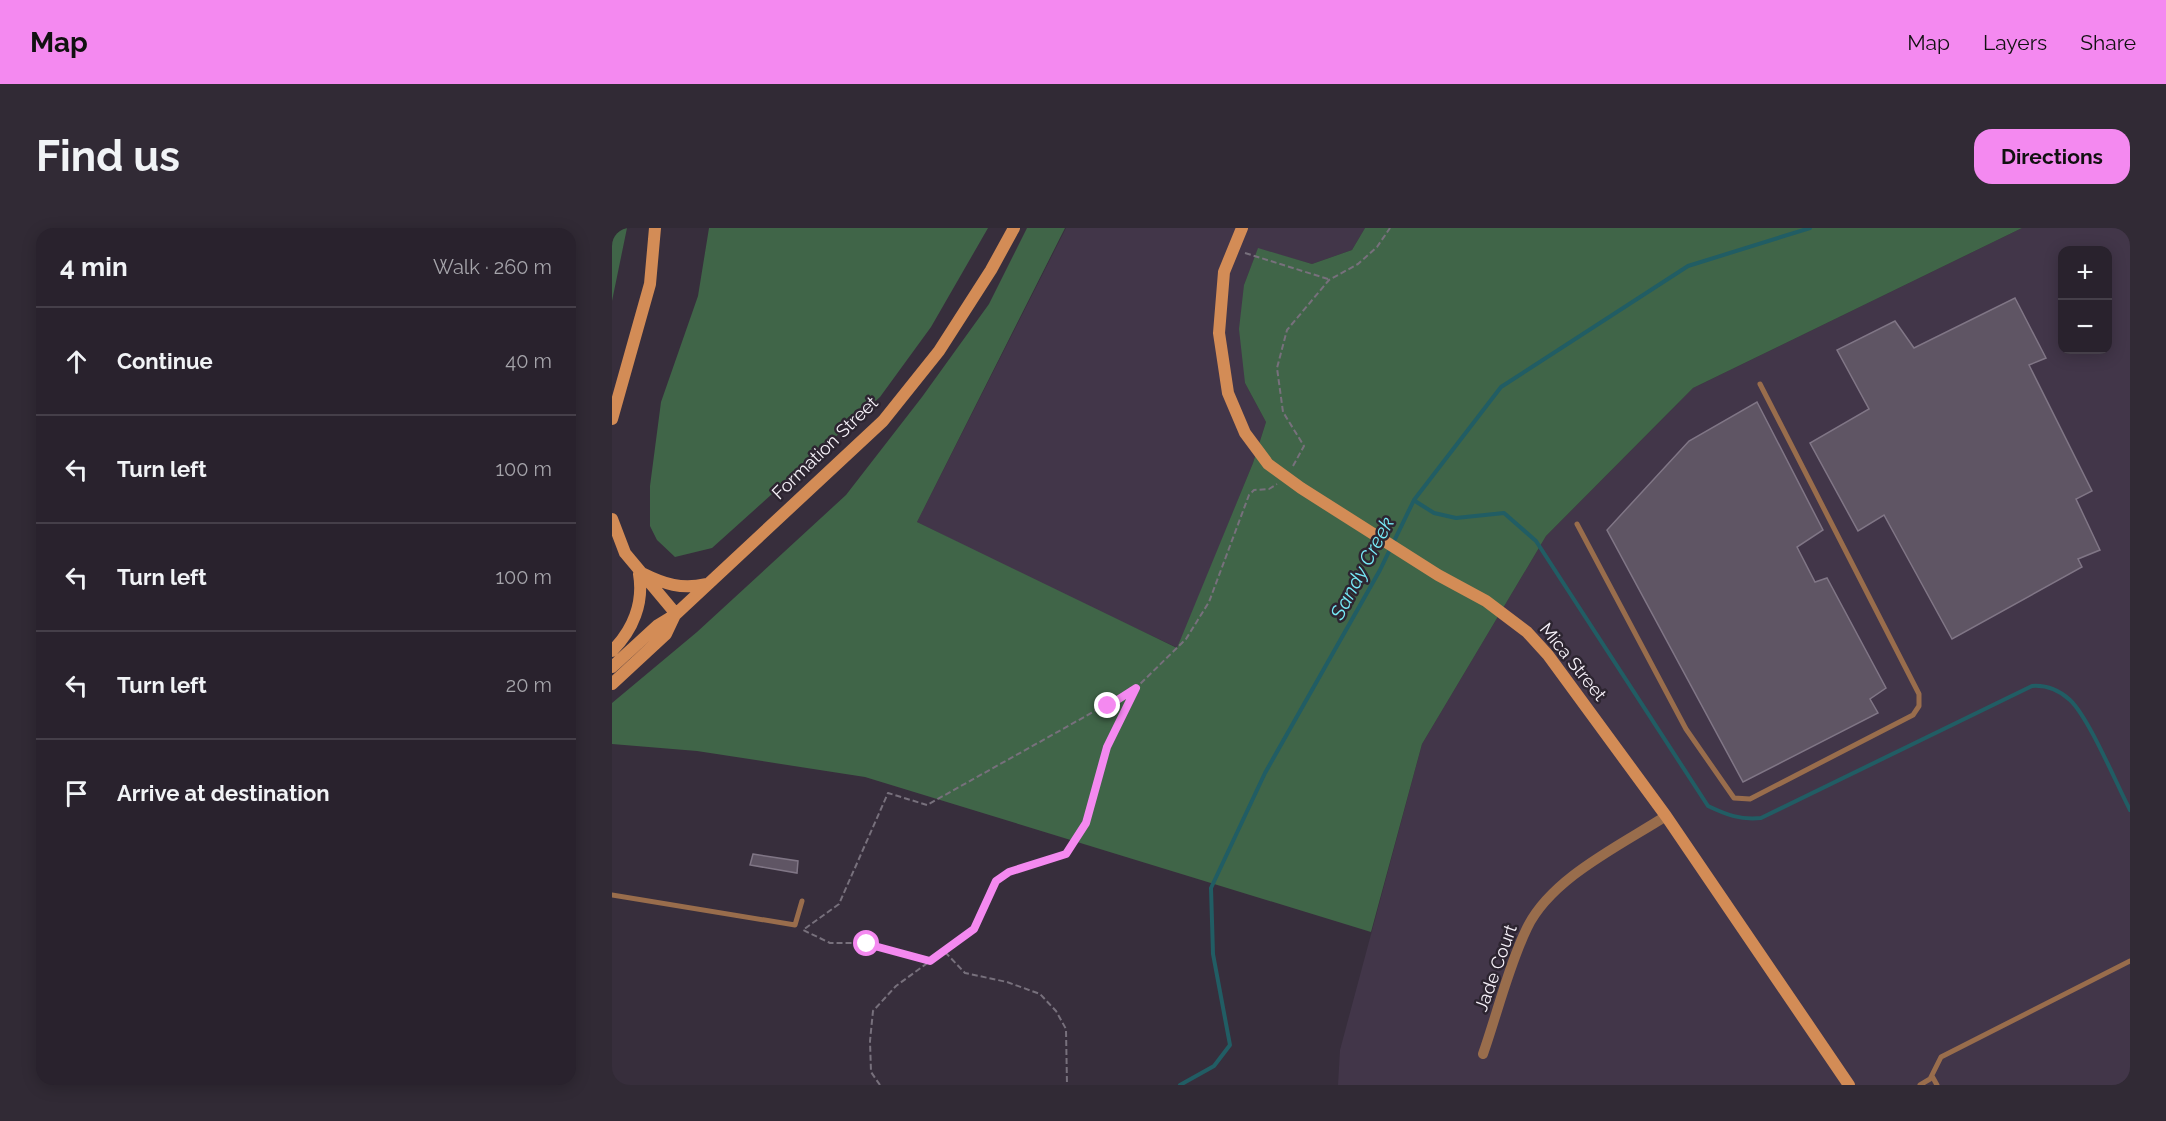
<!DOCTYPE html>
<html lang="en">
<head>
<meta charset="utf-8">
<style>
	body { margin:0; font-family:Raleway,sans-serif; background:#312a35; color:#f1f3f6 }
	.controls { position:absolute; right:18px; top:18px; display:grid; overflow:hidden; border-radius:12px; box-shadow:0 3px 15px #0003 }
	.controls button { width:54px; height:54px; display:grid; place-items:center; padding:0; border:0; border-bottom:2px solid #453f49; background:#29222d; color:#f1f3f6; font:30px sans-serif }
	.stop { position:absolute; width:18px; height:18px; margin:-14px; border:4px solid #f489f0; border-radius:50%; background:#fff }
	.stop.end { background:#f489f0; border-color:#fff; box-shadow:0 2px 6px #0008 }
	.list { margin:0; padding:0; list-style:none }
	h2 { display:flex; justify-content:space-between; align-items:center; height:78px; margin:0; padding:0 24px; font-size:26px }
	h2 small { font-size:20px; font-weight:400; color:#a5a4aa }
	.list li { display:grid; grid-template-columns:39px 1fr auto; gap:18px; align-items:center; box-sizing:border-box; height:108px; padding:0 24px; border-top:2px solid #453f49 }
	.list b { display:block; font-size:22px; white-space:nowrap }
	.list em { font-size:20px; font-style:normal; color:#a5a4aa }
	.icon { flex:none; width:33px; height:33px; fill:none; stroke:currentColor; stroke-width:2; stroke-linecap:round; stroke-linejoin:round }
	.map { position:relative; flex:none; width:1518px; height:857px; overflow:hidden; border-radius:18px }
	header { display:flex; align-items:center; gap:36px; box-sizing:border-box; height:84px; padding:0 30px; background:#f489f0; color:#111 }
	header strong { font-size:28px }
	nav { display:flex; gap:33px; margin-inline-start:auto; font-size:21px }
	.intro { display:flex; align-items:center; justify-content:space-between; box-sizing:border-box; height:144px; padding:0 36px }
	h1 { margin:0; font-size:42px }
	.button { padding:15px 27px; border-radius:18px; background:#f489f0; color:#111; font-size:21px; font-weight:700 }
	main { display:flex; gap:36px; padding:0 36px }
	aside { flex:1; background:#29222d; border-radius:18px; box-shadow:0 3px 15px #0003 }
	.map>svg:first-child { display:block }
</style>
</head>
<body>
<header>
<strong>Map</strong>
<nav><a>Map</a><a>Layers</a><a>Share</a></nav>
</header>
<div class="intro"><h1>Find us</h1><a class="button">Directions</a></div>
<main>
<aside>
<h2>4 min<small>Walk · 260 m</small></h2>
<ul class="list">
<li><svg class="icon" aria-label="ahead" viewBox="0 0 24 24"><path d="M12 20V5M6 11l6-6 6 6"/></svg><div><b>Continue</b></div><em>40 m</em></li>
<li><svg class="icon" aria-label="left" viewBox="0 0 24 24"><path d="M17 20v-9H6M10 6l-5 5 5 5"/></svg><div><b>Turn left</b></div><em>100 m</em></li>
<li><svg class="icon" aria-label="left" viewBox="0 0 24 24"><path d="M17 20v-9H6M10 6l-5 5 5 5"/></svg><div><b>Turn left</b></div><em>100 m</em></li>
<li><svg class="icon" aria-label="left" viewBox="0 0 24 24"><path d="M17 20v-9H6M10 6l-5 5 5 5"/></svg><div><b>Turn left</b></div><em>20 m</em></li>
<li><svg class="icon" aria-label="arrive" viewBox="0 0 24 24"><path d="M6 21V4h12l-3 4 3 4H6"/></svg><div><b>Arrive at destination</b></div></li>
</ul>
</aside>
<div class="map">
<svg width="1518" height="857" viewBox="0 0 1518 857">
	<rect width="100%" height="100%" fill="#372e3c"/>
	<path fill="#423649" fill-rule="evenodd" d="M 454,0 L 753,0 L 740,22 L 700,36 L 646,21 L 632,57 L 633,155 L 654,194 L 641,235 L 566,420 L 439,361 L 305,294 Z
		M 1410,0 L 1518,0 L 1518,857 L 726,857 L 728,822 L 810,516 L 934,308 L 1081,160 ZM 1450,22 L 1496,22 L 1496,122 L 1450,122 Z"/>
	<path fill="#406548" d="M 0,0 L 15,0 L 0,73 Z
		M 97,0 L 376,0 L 319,99 L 268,169 L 100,320 L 63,329 L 45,312 L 38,298 L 38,258 L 49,174 L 86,68 Z
		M 415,0 L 453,0 L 305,294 L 565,420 L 641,235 L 654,194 L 633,155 L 627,101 L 632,57 L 646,20 L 700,36 L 740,22 L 753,0 L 1410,0 L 1081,160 L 934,308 L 810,516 L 759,704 L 253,549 L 85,523 L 0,516 L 0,475 L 85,404 L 234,267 L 310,169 L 377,76 Z"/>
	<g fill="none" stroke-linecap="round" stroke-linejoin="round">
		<path stroke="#215d64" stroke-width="4" d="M 803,273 L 822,285 L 844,290 L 892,285 L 924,313 L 1096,578 C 1115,587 1128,592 1149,590 L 1420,458 C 1434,457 1447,462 1458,472 C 1477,490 1504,555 1518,582
			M 568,857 L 602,838 L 618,817 L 601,726 L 599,660 L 653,545 L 768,342 L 802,272 L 889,159 L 1076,38 L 1198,0"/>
	</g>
	<path fill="#5f5564" stroke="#807686" stroke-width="1.5" d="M 1403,70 L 1434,130 L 1417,137 L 1480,263 L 1464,271 L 1488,322 L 1466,331 L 1470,339 L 1340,411 L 1272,287 L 1246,303 L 1198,215 L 1257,181 L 1225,122 L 1283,93 L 1302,120 Z
		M 1145,174 L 1211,302 L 1185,319 L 1203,354 L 1215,350 L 1274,460 L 1258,471 L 1266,485 L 1131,554 L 995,302 L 1077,213 Z
		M 141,626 L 186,633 L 185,645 L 138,637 Z"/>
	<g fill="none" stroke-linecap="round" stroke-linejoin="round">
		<path stroke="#77707c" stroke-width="2" stroke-dasharray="6 3" stroke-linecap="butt" d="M 633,25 L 716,51
			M 681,238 L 692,218 L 671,184 L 665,140 L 675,102 L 717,52 L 746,36 L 765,19 L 778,0
			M 333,724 L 353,745 L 395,754 L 428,766 L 444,783 L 454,801 L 455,857
			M 318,733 L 255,715 L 218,715 L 191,702 L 227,676 L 276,565 L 315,577 L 524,460 L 574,411 L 597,374 L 637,267 L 642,262 L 657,261 L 665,256
			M 268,857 L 259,844 L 258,813 L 261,783 L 284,758 L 362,701 L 384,653 L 397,644 L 454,626 L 474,595 L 495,519 L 524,460"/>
		<path stroke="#996d4c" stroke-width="5" d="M 965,296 L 1074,501 L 1122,570 L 1138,571 L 1301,487 L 1307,478 L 1307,466 L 1148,156
			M 0,667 L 183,697 L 190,673
			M 1320,848 L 1325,857
			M 1308,857 L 1318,851 L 1329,829 L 1518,733"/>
		<path stroke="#996d4c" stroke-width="10" d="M 871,826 C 885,786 897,737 915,700 C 939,650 1009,617 1054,588"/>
		<path stroke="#d38c56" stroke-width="12" d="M 630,0 L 612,44 L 607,105 L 616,165 L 633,205 L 656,236 L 689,260 L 826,347 L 874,373 L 915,404 L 936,427 L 1054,588 L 1237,857
			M 0,191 L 38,56 L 43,0
			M 0,291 L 13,325 L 64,386
			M 30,345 C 52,356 70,362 94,356
			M 0,423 C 21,402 32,375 27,346
			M 0,439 L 46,397 L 64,386 L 271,193 L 327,123 L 379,42 L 402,0
			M 0,456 L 54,406 L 63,387"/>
	</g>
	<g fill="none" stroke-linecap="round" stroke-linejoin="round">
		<path stroke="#f489f0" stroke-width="8" d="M 255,716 L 318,733 L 362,701 L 384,653 L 397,644 L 454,626 L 474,595 L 495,519 L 524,460 L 496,478"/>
	</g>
	<g text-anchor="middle" stroke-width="5" stroke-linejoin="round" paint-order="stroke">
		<g font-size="18" fill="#f7f2fa" stroke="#2d2531">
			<text transform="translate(213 220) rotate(-44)" y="6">Formation Street</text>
			<text transform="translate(961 434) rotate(51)" y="6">Mica Street</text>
			<text transform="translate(884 740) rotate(-70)" y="6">Jade Court</text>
		</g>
		<g font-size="20" font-style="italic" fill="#77ebf8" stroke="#2d2531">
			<text transform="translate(750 340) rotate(-62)" y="7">Sandy Creek</text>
		</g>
	</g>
</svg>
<div class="controls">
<button>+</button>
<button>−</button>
</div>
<div class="stop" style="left:255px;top:716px"></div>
<div class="stop end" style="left:496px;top:478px"></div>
</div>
</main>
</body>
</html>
